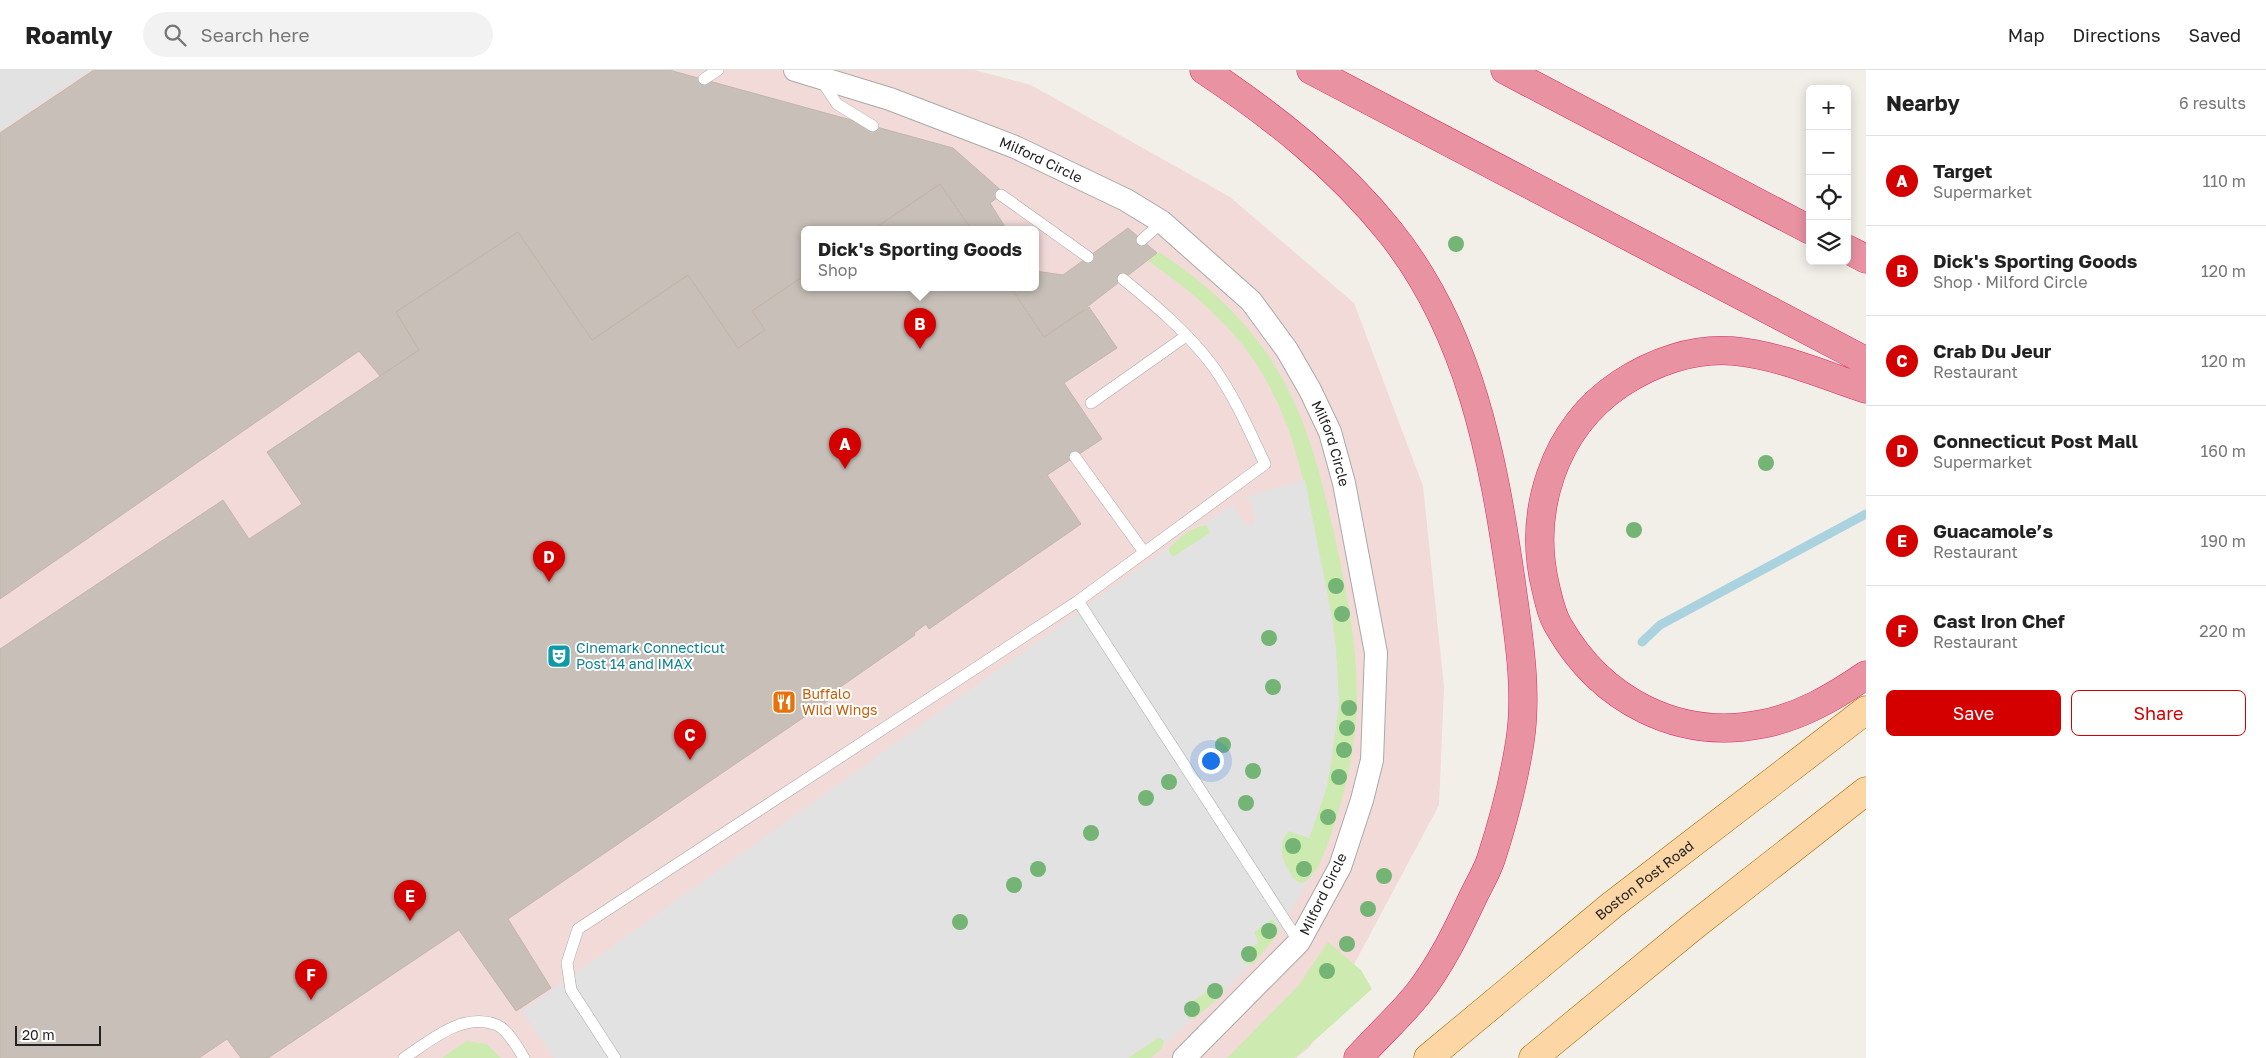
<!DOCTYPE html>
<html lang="en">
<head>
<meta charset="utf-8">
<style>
	body { margin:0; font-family:"Golos Text",sans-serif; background:#f2f2f2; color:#222 }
	.controls { position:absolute; right:15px; top:15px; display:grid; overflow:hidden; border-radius:8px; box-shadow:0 2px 12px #0003 }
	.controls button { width:45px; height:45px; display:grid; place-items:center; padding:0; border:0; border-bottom:1px solid #e0e0e0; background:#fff; color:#222; font:25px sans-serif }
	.scale { position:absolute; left:15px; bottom:12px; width:86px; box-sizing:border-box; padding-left:5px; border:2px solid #222; border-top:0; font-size:14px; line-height:18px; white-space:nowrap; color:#222; -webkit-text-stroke:4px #fff; paint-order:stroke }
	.you { position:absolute; left:1210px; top:690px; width:18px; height:18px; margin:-12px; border:4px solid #fff; border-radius:50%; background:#1a73e8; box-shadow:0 0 0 8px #1a73e833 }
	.badge { display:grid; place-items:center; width:32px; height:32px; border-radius:50%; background:#d40000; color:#fff; font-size:16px; font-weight:700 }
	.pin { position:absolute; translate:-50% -41px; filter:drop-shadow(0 1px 2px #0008) }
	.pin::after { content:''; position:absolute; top:26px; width:18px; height:15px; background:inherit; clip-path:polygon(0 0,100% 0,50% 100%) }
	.popup { position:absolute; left:801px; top:156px; width:238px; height:65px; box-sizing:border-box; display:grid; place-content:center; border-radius:8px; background:#fff; filter:drop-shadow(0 1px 4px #0005); font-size:16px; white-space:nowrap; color:#767676 }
	.popup b { font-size:19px; color:#222 }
	.popup::after { content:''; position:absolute; left:50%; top:100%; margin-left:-10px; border:10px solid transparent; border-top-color:#fff }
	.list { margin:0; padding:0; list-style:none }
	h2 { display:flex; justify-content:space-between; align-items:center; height:65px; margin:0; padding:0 20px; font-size:21px }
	h2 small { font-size:16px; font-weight:400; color:#767676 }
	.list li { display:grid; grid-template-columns:32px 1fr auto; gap:15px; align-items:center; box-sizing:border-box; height:90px; padding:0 20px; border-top:1px solid #e0e0e0 }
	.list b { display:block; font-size:19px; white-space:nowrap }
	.list p { margin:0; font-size:16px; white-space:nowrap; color:#767676 }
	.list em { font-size:16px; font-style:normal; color:#767676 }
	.actions { display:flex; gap:10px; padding:15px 20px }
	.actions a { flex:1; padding:11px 0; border:1px solid #d40000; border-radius:8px; text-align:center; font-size:18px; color:#d40000 }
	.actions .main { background:#d40000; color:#fff }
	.icon { flex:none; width:28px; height:28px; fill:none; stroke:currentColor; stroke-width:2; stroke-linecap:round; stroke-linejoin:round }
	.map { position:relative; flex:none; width:1866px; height:988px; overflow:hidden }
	header { display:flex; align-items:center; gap:30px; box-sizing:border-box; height:70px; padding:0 25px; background:#fff; border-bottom:1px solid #e0e0e0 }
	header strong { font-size:24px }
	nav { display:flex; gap:28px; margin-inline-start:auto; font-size:18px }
	.search { width:350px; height:45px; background:#f2f2f2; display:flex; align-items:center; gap:12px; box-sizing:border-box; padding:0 18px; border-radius:28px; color:#767676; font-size:19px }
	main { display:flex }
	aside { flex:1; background:#fff }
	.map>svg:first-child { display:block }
</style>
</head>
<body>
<header>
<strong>Roamly</strong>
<div class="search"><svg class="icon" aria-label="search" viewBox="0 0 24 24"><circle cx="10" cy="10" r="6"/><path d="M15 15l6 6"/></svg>Search here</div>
<nav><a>Map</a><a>Directions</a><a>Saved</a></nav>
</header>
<main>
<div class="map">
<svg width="1866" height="988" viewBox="0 0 1866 988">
	<rect width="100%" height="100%" fill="#f2efe9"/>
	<path fill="#f2dad9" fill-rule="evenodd" d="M 0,0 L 974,0 L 1031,15 L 1230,127 L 1354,233 L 1423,416 L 1444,617 L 1439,735 L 1310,977 L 1296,988 L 0,988 ZM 805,160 L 1035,160 L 1035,218 L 805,218 Z"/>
	<path fill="#cdebb0" d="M 1159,182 C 1201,209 1237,241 1266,282 C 1309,344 1323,414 1339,486 C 1349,534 1358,583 1357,632 C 1356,668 1349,705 1339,740 C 1333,757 1321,805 1303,813 L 1295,811 C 1286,797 1272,774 1288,760 L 1309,768 C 1315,750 1323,732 1327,714 C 1335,678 1339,630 1337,593 C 1335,547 1322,501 1313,455 C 1301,396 1289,344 1255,292 C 1227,251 1189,219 1148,191 Z
		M 1207,455 L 1210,463 L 1175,486 L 1173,487 L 1168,481 C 1172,471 1196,455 1207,455 Z
		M 1270,849 L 1273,849 L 1278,858 L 1278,864 L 1253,894 L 1245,893 L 1241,884 L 1255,861 Z
		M 1328,872 L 1361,900 L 1372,919 L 1295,988 L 1227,988 L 1298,916 Z
		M 1218,914 L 1223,916 L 1223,924 L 1195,948 L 1188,948 L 1183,938 Z
		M 1159,967 L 1164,971 L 1162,978 L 1151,988 L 1128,988 Z
		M 466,971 L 487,974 L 501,988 L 442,988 Z"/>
	<path fill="#e2e2e2" d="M 0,0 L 91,0 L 0,61 Z
		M 1305,410 L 1332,549 L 1337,593 L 1339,635 L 1327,716 L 1309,768 L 1288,761 L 1282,772 L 1282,790 L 1292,807 L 1300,814 L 1308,810 L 1279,862 L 1278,856 L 1272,849 L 1254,862 L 1259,872 L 1241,885 L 1245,893 L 1252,894 L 1224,921 L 1223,916 L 1218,914 L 1183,937 L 1188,948 L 1193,949 L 1163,976 L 1164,971 L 1159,967 L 1128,988 L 554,988 L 522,941 L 1169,477 L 1169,484 L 1173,487 L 1210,463 L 1207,455 L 1200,456 L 1235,433 L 1235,440 L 1245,454 L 1253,455 L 1255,450 L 1252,431 L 1244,427 Z"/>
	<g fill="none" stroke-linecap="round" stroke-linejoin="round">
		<path stroke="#aad3df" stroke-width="9" d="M 1642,572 L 1660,555 L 1866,444"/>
	</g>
	<path fill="#c7bfb8" stroke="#c4b6ab" d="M 94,0 L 669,0 L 953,78 L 1004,123 L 990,133 L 1007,160 L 972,160 L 940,114 L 872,160 L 805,160 L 805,205 L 752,241 L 765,260 L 738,278 L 688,205 L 592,270 L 518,162 L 396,242 L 419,280 L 380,306 L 359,281 L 0,529 L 0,63 Z
		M 940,114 L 972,160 L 872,160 Z
		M 1128,158 L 1157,183 L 1079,243 L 1044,267 L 1011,218 L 1035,218 L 1035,201 L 1063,205 Z
		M 518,162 L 592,270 L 688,205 L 738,278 L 765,260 L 752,241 L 805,205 L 805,218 L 1011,218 L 1044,267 L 1089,237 L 1117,278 L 1064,313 L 1102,369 L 1047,405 L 1081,454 L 929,559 L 926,554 L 914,563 L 915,565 L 836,620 L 838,624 L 508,849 L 551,918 L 516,941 L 459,860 L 268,988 L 241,988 L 227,969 L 199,988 L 0,988 L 0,579 L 223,430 L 249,469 L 302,434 L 267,382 L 419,280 L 396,242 Z"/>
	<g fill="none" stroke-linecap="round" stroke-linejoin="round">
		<g stroke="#a9a9a9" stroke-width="12">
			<path id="lane" d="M 704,9 L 718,0
				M 821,10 L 837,34 L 873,56
				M 1001,125 L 1088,187
				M 1142,170 L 1162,152
				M 1091,333 L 1186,266
				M 1075,387 L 1144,482
				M 1078,531 L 1265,394 C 1249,360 1234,325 1212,295 C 1187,262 1155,235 1123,209
				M 404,988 C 430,971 463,941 497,955 C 508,960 518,978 524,988
				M 615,988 L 571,920 L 567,893 L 578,859 L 1078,531 L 1299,872"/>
		</g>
		<g stroke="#a9a9a9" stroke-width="24">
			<g id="street">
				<path id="s1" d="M 795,0 L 890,29 L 1015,77 L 1126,130 L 1162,152 L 1251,231 L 1287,280 L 1310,320 L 1330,362 L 1344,413 L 1376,583 L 1372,690 L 1362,730 L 1340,797 L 1299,872 L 1184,988"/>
			</g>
		</g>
		<g stroke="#a06b00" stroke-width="29">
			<g id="primary">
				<path id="s2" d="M 1428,988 L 1612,835 L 1866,640"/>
				<path d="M 1533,988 L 1695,855 L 1866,721"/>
			</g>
		</g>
		<g stroke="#dc2a67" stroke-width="29">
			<path id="highway" d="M 1204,0 C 1273,46 1338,97 1390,162 C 1470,262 1493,387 1511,511 C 1518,563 1528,619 1520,671 C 1514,710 1503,752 1491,789 C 1487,801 1480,813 1474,825 C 1458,859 1441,895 1417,925 C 1399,947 1377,967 1358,988
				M 1311,0 L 1866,291
				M 1505,0 L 1810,160
				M 1847,179 L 1866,189
				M 1866,319 C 1823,305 1779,285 1733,281 C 1693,278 1653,292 1620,314 C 1553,359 1527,443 1546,519 C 1549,532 1552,546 1559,557 C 1601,630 1678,671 1762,654 C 1800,647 1834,627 1866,605"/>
		</g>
		<use href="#lane" stroke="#fff" stroke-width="11"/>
		<use href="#street" stroke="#fff" stroke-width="22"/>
		<use href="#primary" stroke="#fcd6a4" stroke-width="28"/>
		<use href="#highway" stroke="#e892a2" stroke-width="28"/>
	</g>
	<g fill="#74b475">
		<circle cx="1456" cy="174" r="8"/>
		<circle cx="1766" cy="393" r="8"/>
		<circle cx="1634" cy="460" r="8"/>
		<circle cx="1336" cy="516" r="8"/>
		<circle cx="1342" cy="544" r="8"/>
		<circle cx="1269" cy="568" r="8"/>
		<circle cx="1273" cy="617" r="8"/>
		<circle cx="1349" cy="638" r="8"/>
		<circle cx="1347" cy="658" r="8"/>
		<circle cx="1223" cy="675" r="8"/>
		<circle cx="1344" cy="680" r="8"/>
		<circle cx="1253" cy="701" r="8"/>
		<circle cx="1339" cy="707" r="8"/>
		<circle cx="1169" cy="712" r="8"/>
		<circle cx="1146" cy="728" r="8"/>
		<circle cx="1246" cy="733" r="8"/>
		<circle cx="1328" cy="747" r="8"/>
		<circle cx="1091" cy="763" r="8"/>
		<circle cx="1293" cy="776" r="8"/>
		<circle cx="1038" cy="799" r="8"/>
		<circle cx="1304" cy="799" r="8"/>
		<circle cx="1384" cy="806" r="8"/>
		<circle cx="1014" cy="815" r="8"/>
		<circle cx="1368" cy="839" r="8"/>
		<circle cx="960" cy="852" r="8"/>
		<circle cx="1269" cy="861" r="8"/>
		<circle cx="1347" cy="874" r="8"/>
		<circle cx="1249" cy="884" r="8"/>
		<circle cx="1327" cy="901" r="8"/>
		<circle cx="1215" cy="921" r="8"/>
		<circle cx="1192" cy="939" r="8"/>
	</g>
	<defs>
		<g id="theatre-square" transform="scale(1.25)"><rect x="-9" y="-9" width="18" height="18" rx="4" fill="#0f9aa8" stroke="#fff"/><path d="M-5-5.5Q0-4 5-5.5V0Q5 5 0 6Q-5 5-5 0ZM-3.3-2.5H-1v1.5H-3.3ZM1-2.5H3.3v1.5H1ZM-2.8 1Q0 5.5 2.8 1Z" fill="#fff"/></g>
		<g id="restaurant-square" transform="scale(1.25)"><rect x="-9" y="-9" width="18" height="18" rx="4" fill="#e8710a" stroke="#fff"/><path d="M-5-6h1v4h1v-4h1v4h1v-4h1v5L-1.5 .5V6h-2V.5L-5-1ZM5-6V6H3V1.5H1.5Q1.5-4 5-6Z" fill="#fff"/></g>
	</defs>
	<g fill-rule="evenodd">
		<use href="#theatre-square" x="559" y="586"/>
		<use href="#restaurant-square" x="784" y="632"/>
	</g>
	<g text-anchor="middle" stroke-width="4" stroke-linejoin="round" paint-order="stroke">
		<g font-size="14" fill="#222" stroke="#fff">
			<text dy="5" stroke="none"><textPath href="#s1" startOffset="262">Milford Circle</textPath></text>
			<text dy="5" stroke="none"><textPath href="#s1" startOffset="682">Milford Circle</textPath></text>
			<text dy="5" stroke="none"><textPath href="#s2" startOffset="280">Boston Post Road</textPath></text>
			<text transform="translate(1323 824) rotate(-64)" y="5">Milford Circle</text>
		</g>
		<g font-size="14" fill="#0d838f" stroke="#fff" text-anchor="start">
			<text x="576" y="583">Cinemark Connecticut<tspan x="576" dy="16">Post 14 and IMAX</tspan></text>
		</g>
		<g font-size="14" fill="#c56008" stroke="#fff" text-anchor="start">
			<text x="802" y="629">Buffalo<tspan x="802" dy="16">Wild Wings</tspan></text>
		</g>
	</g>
</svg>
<div class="controls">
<button>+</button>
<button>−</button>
<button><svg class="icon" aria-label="locate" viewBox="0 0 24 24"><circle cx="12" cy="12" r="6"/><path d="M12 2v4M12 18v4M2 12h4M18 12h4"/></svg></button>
<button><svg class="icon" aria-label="layers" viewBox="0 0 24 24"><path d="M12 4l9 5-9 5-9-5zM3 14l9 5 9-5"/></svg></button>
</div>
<div class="scale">20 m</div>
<div class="you"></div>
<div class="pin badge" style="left:845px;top:399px">A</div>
<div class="pin badge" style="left:920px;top:279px">B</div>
<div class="popup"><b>Dick's Sporting Goods</b>Shop</div>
<div class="pin badge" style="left:690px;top:690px">C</div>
<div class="pin badge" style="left:549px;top:512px">D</div>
<div class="pin badge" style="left:410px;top:851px">E</div>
<div class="pin badge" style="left:311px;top:930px">F</div>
</div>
<aside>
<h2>Nearby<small>6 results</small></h2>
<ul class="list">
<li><span class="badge">A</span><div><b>Target</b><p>Supermarket</p></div><em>110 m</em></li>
<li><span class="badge">B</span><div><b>Dick's Sporting Goods</b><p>Shop · Milford Circle</p></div><em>120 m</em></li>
<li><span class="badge">C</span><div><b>Crab Du Jeur</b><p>Restaurant</p></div><em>120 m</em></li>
<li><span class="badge">D</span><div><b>Connecticut Post Mall</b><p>Supermarket</p></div><em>160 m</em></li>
<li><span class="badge">E</span><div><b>Guacamole’s</b><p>Restaurant</p></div><em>190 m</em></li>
<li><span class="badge">F</span><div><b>Cast Iron Chef</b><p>Restaurant</p></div><em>220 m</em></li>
</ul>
<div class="actions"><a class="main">Save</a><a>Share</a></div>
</aside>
</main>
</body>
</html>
